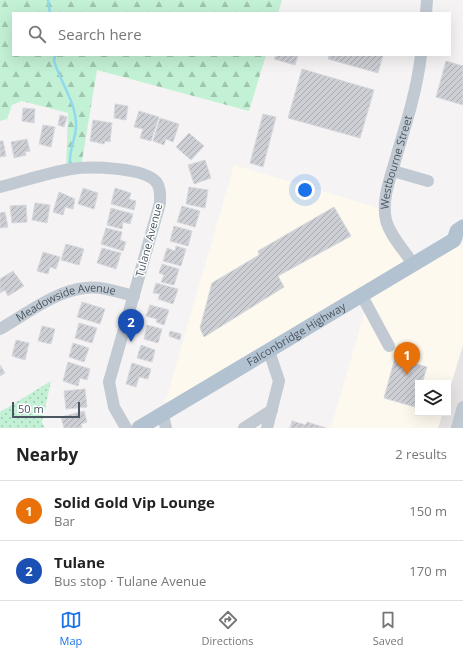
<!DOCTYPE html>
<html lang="en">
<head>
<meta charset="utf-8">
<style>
	body { margin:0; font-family:"Open Sans",sans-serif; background:#f2f2f2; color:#222 }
	.controls { position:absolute; right:12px; bottom:12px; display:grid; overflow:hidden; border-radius:0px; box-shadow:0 4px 16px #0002 }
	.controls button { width:36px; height:36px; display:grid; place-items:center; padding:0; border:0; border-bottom:1px solid #e0e0e0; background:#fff; color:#222; font:20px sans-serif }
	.scale { position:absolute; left:12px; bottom:10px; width:68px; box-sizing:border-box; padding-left:4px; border:2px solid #4a5661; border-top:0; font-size:11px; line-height:14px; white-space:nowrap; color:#4a5661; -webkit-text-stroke:3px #fff; paint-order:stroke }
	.you { position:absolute; left:305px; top:190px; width:14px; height:14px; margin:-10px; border:3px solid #fff; border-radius:50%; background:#1a73e8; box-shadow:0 0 0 6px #1a73e833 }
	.badge { display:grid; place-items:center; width:26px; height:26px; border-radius:50%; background:#1a73e8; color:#fff; font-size:13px; font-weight:700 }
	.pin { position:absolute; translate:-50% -33px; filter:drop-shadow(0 1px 2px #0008) }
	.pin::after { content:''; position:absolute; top:21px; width:14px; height:12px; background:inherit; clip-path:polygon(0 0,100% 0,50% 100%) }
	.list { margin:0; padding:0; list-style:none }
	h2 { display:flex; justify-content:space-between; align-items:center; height:52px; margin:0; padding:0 16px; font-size:17px }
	h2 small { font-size:13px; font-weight:400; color:#767676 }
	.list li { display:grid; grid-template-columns:26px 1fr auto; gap:12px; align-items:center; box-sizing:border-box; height:60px; padding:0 16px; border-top:1px solid #e0e0e0 }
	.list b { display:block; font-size:15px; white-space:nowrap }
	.list p { margin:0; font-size:13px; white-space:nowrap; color:#767676 }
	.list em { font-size:13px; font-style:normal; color:#767676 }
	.icon { flex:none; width:22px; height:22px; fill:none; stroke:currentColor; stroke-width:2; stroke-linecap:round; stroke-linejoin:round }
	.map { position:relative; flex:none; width:463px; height:428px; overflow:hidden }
	.search { position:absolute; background:#fff; box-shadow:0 4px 16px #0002; left:12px; right:12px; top:12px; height:44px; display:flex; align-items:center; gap:10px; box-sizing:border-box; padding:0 14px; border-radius:0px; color:#767676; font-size:15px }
	.sheet { height:172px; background:#fff }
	nav { display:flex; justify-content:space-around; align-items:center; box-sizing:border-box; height:56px; border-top:1px solid #e0e0e0; background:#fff; font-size:11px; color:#767676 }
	nav a { display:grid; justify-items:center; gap:2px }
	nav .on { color:#1a73e8 }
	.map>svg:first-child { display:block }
</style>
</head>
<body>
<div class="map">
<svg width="463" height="428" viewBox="0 0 463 428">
	<defs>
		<pattern id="grass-dots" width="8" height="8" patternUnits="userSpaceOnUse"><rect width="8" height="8" fill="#c3f1d5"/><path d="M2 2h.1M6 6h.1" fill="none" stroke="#a0c6b0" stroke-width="1.8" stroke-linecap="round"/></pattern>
		<pattern id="forest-firs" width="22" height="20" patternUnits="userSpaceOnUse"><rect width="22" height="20" fill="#c3f1d5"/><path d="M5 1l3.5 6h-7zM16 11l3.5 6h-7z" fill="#a0c6b0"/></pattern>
		<pattern id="building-hatch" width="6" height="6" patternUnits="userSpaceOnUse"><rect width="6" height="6" fill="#cdcfd5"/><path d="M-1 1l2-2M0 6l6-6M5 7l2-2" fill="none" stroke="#a8abb0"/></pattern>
	</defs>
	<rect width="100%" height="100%" fill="#f5f3f3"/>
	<path fill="#fdf9ef" d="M 234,165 L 386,210 L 414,264 L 458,242 L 463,249 L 463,345 L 448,395 L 448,383 L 418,383 L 418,413 L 443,413 L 438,428 L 331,428 L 370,293 L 161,417 Z"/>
	<path fill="#e6e4e5" d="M 463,345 L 463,428 L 438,428 L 443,413 L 448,413 L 448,395 Z"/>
	<path fill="url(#grass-dots)" d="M 51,381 L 42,422 L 45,428 L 0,428 L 0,412 Z"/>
	<path fill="url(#forest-firs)" d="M 0,0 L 282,0 L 278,13 L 13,13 L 13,55 L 266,55 L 249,111 L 97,70 L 81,167 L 66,169 L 68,113 L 22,101 L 12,105 L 7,119 L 0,121 Z"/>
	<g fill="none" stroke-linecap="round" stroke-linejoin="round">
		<path stroke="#90daee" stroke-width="2.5" d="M 48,0 L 50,13
			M 55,55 L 54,61 C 60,81 75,101 76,123 C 77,137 69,148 70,163"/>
	</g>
	<path fill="url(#building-hatch)" stroke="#d7d9de" d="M 276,55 L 298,55 L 295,65 L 274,59 Z
		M 329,55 L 383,55 L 378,73 L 328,59 Z
		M 446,61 L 463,66 L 463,105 L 436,97 Z
		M 302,69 L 374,90 L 360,138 L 288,118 Z
		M 115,104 L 128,106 L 126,120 L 114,118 Z
		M 23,108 L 35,109 L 34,123 L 22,121 Z
		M 139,111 L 159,117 L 151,141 L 140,138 L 143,129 L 134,127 Z
		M 263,114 L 276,117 L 263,167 L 250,163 Z
		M 60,115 L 67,117 L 64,127 L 58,125 Z
		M 160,118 L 179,124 L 173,142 L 166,139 L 164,145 L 153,141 Z
		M 93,120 L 112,123 L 110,142 L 105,141 L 104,144 L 90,141 Z
		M 43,125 L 55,127 L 51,147 L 39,144 Z
		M 189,133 L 204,146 L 191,160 L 176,147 Z
		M 27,139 L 30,151 L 25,152 L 26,155 L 14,158 L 11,142 Z
		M 0,141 L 3,141 L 6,156 L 0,157 Z
		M 205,160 L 211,178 L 194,184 L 188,165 Z
		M 189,187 L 208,190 L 205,208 L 186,204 Z
		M 83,188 L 98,193 L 94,209 L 78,204 Z
		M 115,188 L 131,193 L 129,199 L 136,201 L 134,210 L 111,204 Z
		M 59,192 L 75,199 L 73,209 L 65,207 L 63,215 L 53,212 Z
		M 35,203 L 50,205 L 47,223 L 32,220 Z
		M 26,205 L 27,222 L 12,223 L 10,206 Z
		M 182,206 L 200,211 L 195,227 L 177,222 Z
		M 334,207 L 351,236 L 278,276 L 284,287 L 204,337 L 200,328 L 212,283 L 259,255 L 258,251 Z
		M 111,208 L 133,214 L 130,224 L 123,222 L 122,229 L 107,225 Z
		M 5,212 L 8,227 L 0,228 L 0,213 Z
		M 174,226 L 192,231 L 188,246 L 170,241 Z
		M 106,228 L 122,232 L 120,240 L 126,242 L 123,251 L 101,244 Z
		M 66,244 L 84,249 L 79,265 L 61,260 Z
		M 176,246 L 186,249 L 181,266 L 163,261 L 167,248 L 175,251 Z
		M 102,248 L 121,253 L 116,269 L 97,263 Z
		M 43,252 L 60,257 L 56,269 L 50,267 L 48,274 L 37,271 Z
		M 162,264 L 179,269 L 174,285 L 161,282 L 164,275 L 159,273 Z
		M 13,271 L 24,286 L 8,296 L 5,290 L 0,293 L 0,279 Z
		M 156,283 L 178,289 L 173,304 L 158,299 L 160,294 L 153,293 Z
		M 82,302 L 105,309 L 100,324 L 77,317 Z
		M 150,305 L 169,310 L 164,325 L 156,322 L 157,319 L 146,316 Z
		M 79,323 L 97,328 L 92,343 L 75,338 Z
		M 147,325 L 162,329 L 158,343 L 144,339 Z
		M 42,326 L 55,329 L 51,344 L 38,341 Z
		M 170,331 L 181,334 L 180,340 L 169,336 Z
		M 16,340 L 29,343 L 25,360 L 12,356 Z
		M 73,343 L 89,348 L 84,362 L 69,357 Z
		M 141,345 L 155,350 L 152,362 L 137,358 Z
		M 395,358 L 427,367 L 422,383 L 418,383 L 418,397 L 415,407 L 384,398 Z
		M 68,362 L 90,369 L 87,380 L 80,378 L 78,386 L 63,381 Z
		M 132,363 L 151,369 L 148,379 L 139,377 L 136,387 L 126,384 Z
		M 0,365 L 5,373 L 0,376 Z
		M 85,389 L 87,407 L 66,409 L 64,391 Z
		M 84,411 L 87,422 L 81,424 L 82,428 L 64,428 L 61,417 Z
		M 292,421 L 306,425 L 307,422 L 326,428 L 290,428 Z"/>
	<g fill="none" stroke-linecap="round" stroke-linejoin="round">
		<g stroke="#c1cad2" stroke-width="12">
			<path d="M 426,13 L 427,0"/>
			<path d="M 393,171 L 428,181"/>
			<path d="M 0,187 C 24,181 47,173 71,169 C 89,166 146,167 157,183 C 161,189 160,196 160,203 L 109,382 L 114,407 L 126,428"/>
			<path id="s1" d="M 413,264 C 404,250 390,236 386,220 C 381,198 392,174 397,154 C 407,121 417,89 421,55"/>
			<path d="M 362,296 L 389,346"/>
			<path id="s2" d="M 0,329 C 26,314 55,291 85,288 C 102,286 118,292 134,296"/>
			<path d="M 163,415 L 166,428"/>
			<path d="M 244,428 L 272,410"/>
			<path d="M 267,428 L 279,381 L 269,351"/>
			<path d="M 457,428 L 463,407"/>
		</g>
		<path stroke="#b3c2d1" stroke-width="15" id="s3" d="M 139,428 L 454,240 L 457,231 L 463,227"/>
	</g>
	<g text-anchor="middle" stroke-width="3" stroke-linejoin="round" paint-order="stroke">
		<g font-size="11" fill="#4a5661" stroke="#fff">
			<text dy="4" stroke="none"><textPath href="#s1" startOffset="111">Westbourne Street</textPath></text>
			<text transform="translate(149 240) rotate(-75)" y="4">Tulane Avenue</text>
			<text dy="4" stroke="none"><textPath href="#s2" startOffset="73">Meadowside Avenue</textPath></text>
			<text dy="4" stroke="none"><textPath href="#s3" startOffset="183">Falconbridge Highway</textPath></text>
		</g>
	</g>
</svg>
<div class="controls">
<button><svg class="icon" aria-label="layers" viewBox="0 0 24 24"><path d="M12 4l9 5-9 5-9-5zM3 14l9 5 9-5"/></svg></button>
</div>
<div class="scale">50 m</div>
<div class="you"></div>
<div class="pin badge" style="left:407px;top:375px;background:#e8710a">1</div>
<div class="pin badge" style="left:131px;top:342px;background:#1a4fb4">2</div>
<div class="search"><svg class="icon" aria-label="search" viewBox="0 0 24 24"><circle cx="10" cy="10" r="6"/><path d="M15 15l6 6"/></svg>Search here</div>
</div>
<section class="sheet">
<h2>Nearby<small>2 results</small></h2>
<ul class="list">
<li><span class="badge" style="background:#e8710a">1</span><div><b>Solid Gold Vip Lounge</b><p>Bar</p></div><em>150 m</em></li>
<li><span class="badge" style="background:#1a4fb4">2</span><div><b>Tulane</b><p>Bus stop · Tulane Avenue</p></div><em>170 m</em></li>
</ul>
</section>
<nav>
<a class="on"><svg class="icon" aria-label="map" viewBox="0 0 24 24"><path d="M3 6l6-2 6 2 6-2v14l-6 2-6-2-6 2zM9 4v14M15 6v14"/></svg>Map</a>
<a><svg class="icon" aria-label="directions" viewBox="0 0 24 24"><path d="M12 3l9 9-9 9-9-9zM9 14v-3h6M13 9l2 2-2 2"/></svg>Directions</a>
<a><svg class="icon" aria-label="saved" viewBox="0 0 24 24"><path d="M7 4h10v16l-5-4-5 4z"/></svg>Saved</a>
</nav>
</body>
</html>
